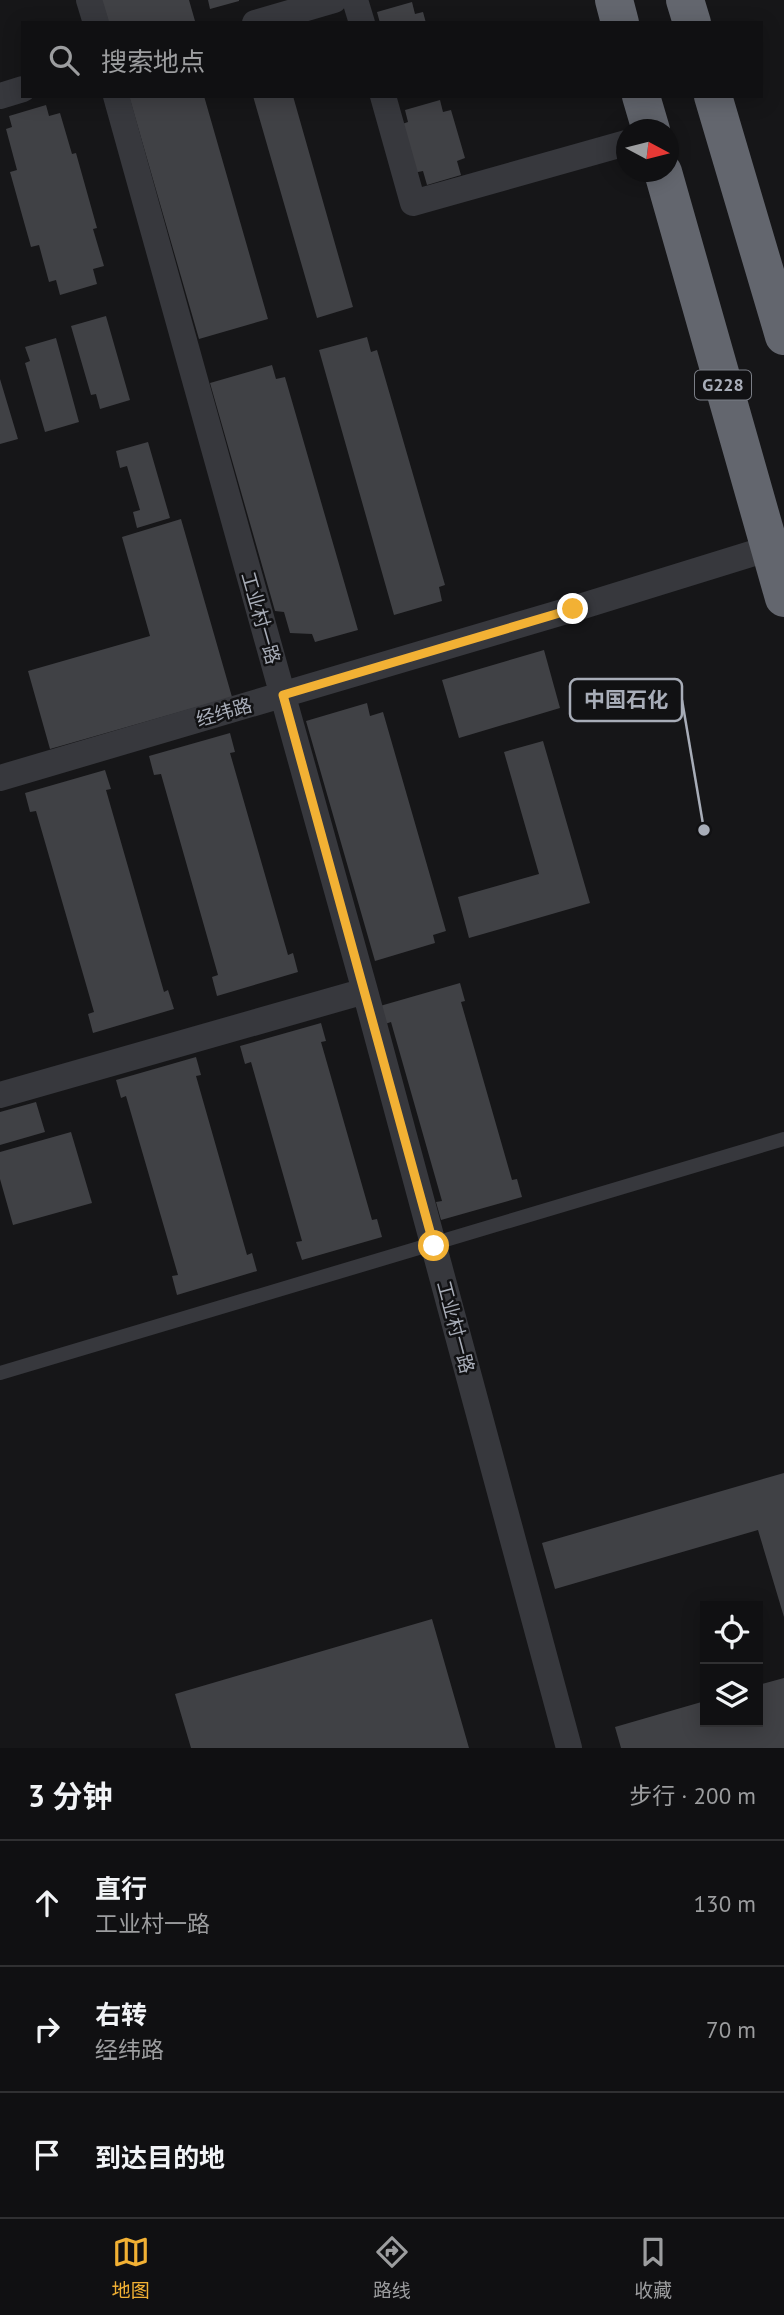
<!DOCTYPE html>
<html lang="zh">
<head>
<meta charset="utf-8">
<style>
	body { margin:0; font-family:"PT Sans","Noto Sans SC",sans-serif; background:#19191b; color:#f1f3f6 }
	.controls { position:absolute; right:21px; bottom:21px; display:grid; overflow:hidden; border-radius:0px; box-shadow:0 4px 18px #0003 }
	.controls button { width:63px; height:63px; display:grid; place-items:center; padding:0; border:0; border-bottom:2px solid #303032; background:#101012; color:#f1f3f6; font:35px sans-serif }
	.compass { position:absolute; left:616px; top:119px; width:63px; height:63px; border-radius:50%; background:#101012; box-shadow:0 4px 18px #0003; rotate:97deg }
	.stop { position:absolute; width:21px; height:21px; margin:-16px; border:5px solid #f2b134; border-radius:50%; background:#fff }
	.stop.end { background:#f2b134; border-color:#fff; box-shadow:0 2px 7px #0008 }
	.list { margin:0; padding:0; list-style:none }
	h2 { display:flex; justify-content:space-between; align-items:center; height:91px; margin:0; padding:0 28px; font-size:30px }
	h2 small { font-size:23px; font-weight:400; color:#9c9d9f }
	.list li { display:grid; grid-template-columns:46px 1fr auto; gap:21px; align-items:center; box-sizing:border-box; height:126px; padding:0 28px; border-top:2px solid #303032 }
	.list b { display:block; font-size:26px; white-space:nowrap }
	.list p { margin:0; font-size:23px; white-space:nowrap; color:#9c9d9f }
	.list em { font-size:23px; font-style:normal; color:#9c9d9f }
	.icon { flex:none; width:38px; height:38px; fill:none; stroke:currentColor; stroke-width:2; stroke-linecap:round; stroke-linejoin:round }
	.map { position:relative; flex:none; width:784px; height:1748px; overflow:hidden }
	.search { position:absolute; background:#101012; box-shadow:0 4px 18px #0003; left:21px; right:21px; top:21px; height:77px; display:flex; align-items:center; gap:18px; box-sizing:border-box; padding:0 24px; border-radius:0px; color:#9c9d9f; font-size:26px }
	.sheet { height:469px; background:#101012 }
	nav { display:flex; justify-content:space-around; align-items:center; box-sizing:border-box; height:98px; border-top:2px solid #303032; background:#101012; font-size:19px; color:#9c9d9f }
	nav a { display:grid; justify-items:center; gap:4px }
	nav .on { color:#f2b134 }
	.map>svg:first-child { display:block }
</style>
</head>
<body>
<div class="map">
<svg width="784" height="1748" viewBox="0 0 784 1748">
	<rect width="100%" height="100%" fill="#161618"/>
	<path fill="#404145" d="M 91,0 L 189,0 L 195,21 L 98,23 Z
		M 208,0 L 239,0 L 239,1 L 210,9 Z
		M 412,2 L 415,14 L 423,12 L 426,23 L 380,23 L 377,12 Z
		M 129,96 L 204,96 L 268,319 L 199,339 Z
		M 253,96 L 293,96 L 353,307 L 317,318 Z
		M 440,100 L 443,112 L 451,110 L 465,158 L 457,161 L 461,175 L 427,185 L 423,171 L 413,173 L 399,125 L 408,122 L 405,110 Z
		M 46,105 L 49,116 L 60,113 L 72,154 L 76,153 L 97,228 L 93,229 L 104,266 L 93,269 L 97,284 L 60,295 L 56,280 L 49,282 L 39,245 L 31,247 L 10,172 L 17,170 L 6,129 L 12,127 L 9,116 Z
		M 106,316 L 130,400 L 100,409 L 96,394 L 91,395 L 71,326 Z
		M 367,337 L 371,352 L 377,350 L 445,585 L 439,587 L 442,601 L 394,615 L 319,350 Z
		M 56,338 L 79,422 L 45,432 L 25,363 L 30,361 L 25,347 Z
		M 272,365 L 276,379 L 285,377 L 358,630 L 315,642 L 312,634 L 290,633 L 284,612 L 275,611 L 210,383 Z
		M 0,379 L 18,439 L 0,444 Z
		M 148,442 L 170,518 L 137,528 L 133,512 L 140,510 L 127,466 L 120,468 L 116,451 Z
		M 181,519 L 232,697 L 50,749 L 28,671 L 150,636 L 122,537 Z
		M 544,650 L 560,708 L 459,738 L 442,680 Z
		M 367,703 L 370,716 L 383,712 L 446,931 L 433,935 L 435,943 L 375,961 L 306,721 Z
		M 230,733 L 235,752 L 230,753 L 288,955 L 293,953 L 298,972 L 217,996 L 212,977 L 218,975 L 161,774 L 154,775 L 149,756 Z
		M 543,741 L 590,903 L 469,938 L 458,897 L 539,874 L 504,752 Z
		M 105,770 L 111,789 L 106,790 L 164,992 L 168,990 L 174,1009 L 93,1033 L 88,1014 L 94,1012 L 36,811 L 30,812 L 25,793 Z
		M 460,983 L 465,1001 L 461,1002 L 512,1180 L 517,1179 L 522,1197 L 441,1220 L 436,1202 L 442,1201 L 391,1022 L 385,1024 L 380,1006 Z
		M 321,1023 L 326,1041 L 321,1042 L 372,1220 L 377,1219 L 382,1237 L 302,1260 L 296,1242 L 302,1241 L 251,1062 L 245,1064 L 240,1046 Z
		M 196,1057 L 201,1075 L 196,1076 L 247,1255 L 252,1253 L 257,1271 L 177,1295 L 172,1276 L 178,1275 L 126,1096 L 121,1098 L 116,1080 Z
		M 36,1102 L 45,1132 L 0,1145 L 0,1112 Z
		M 71,1132 L 92,1203 L 13,1225 L 0,1179 L 0,1152 Z
		M 784,1473 L 784,1617 L 758,1530 L 555,1589 L 542,1543 Z
		M 432,1619 L 469,1748 L 191,1748 L 175,1694 Z
		M 784,1678 L 784,1748 L 621,1748 L 615,1727 L 705,1701 L 705,1722 L 758,1722 L 758,1685 Z"/>
	<g fill="none" stroke-linecap="round" stroke-linejoin="round">
		<path stroke="#37383d" stroke-width="14" d="M 0,1373 L 784,1139"/>
		<path stroke="#37383d" stroke-width="26" d="M 89,0 L 96,23
			M 355,0 L 362,23
			M 255,23 L 334,0
			M 0,96 L 23,89
			M 116,96 L 365,991 L 569,1748
			M 383,96 L 413,203 L 626,143
			M 0,778 L 573,609 L 770,548
			M 0,1095 L 365,991"/>
		<path stroke="#63666e" stroke-width="38" d="M 614,0 L 620,23
			M 685,0 L 692,23
			M 641,96 L 651,130
			M 713,96 L 784,336
			M 663,172 L 784,598"/>
	</g>
	<g fill="none" stroke-linecap="round" stroke-linejoin="round">
		<path stroke="#f2b134" stroke-width="9" d="M 434,1246 L 283,695 L 573,609"/>
	</g>
	<g text-anchor="middle" stroke-width="5" stroke-linejoin="round" paint-order="stroke">
		<rect fill="#111113" stroke="#7b7e86" stroke-width="2" x="695" y="370.5" width="56" height="29" rx="5"/>
		<g font-size="18" font-weight="bold" fill="#a8adb8">
			<text x="723" y="391">G228</text>
		</g>
		<g font-size="19" fill="#a8adb8" stroke="#111113">
			<text transform="translate(261 618) rotate(74)" y="7">工业村一路</text>
			<text transform="translate(224 712) rotate(-16)" y="7">经纬路</text>
			<text transform="translate(456 1327) rotate(75)" y="7">工业村一路</text>
		</g>
	</g>
	<path fill="none" stroke="#a8adb8" stroke-width="2.5" d="M704 830L682 700"/>
	<circle fill="#a8adb8" stroke="#111113" stroke-width="2.5" cx="704" cy="830" r="7"/>
	<rect fill="#111113" stroke="#a8adb8" stroke-width="2.5" x="570" y="679" width="112" height="42" rx="7"/>
	<g font-size="21" text-anchor="middle" font-weight="bold" fill="#a8adb8">
		<text x="626" y="707">中国石化</text>
	</g>
</svg>
<div class="controls">
<button><svg class="icon" aria-label="locate" viewBox="0 0 24 24"><circle cx="12" cy="12" r="6"/><path d="M12 2v4M12 18v4M2 12h4M18 12h4"/></svg></button>
<button><svg class="icon" aria-label="layers" viewBox="0 0 24 24"><path d="M12 4l9 5-9 5-9-5zM3 14l9 5 9-5"/></svg></button>
</div>
<svg class="compass" viewBox="-18 -18 36 36"><path d="M0-13l5 13h-10z" fill="#e53935"/><path d="M0 13l5-13h-10z" fill="#9c9d9f"/></svg>
<div class="stop" style="left:434px;top:1246px"></div>
<div class="stop end" style="left:573px;top:609px"></div>
<div class="search"><svg class="icon" aria-label="search" viewBox="0 0 24 24"><circle cx="10" cy="10" r="6"/><path d="M15 15l6 6"/></svg>搜索地点</div>
</div>
<section class="sheet">
<h2>3 分钟<small>步行 · 200 m</small></h2>
<ul class="list">
<li><svg class="icon" aria-label="ahead" viewBox="0 0 24 24"><path d="M12 20V5M6 11l6-6 6 6"/></svg><div><b>直行</b><p>工业村一路</p></div><em>130 m</em></li>
<li><svg class="icon" aria-label="right" viewBox="0 0 24 24"><path d="M7 20v-9h11M14 6l5 5-5 5"/></svg><div><b>右转</b><p>经纬路</p></div><em>70 m</em></li>
<li><svg class="icon" aria-label="arrive" viewBox="0 0 24 24"><path d="M6 21V4h12l-3 4 3 4H6"/></svg><div><b>到达目的地</b></div></li>
</ul>
</section>
<nav>
<a class="on"><svg class="icon" aria-label="map" viewBox="0 0 24 24"><path d="M3 6l6-2 6 2 6-2v14l-6 2-6-2-6 2zM9 4v14M15 6v14"/></svg>地图</a>
<a><svg class="icon" aria-label="directions" viewBox="0 0 24 24"><path d="M12 3l9 9-9 9-9-9zM9 14v-3h6M13 9l2 2-2 2"/></svg>路线</a>
<a><svg class="icon" aria-label="saved" viewBox="0 0 24 24"><path d="M7 4h10v16l-5-4-5 4z"/></svg>收藏</a>
</nav>
</body>
</html>
